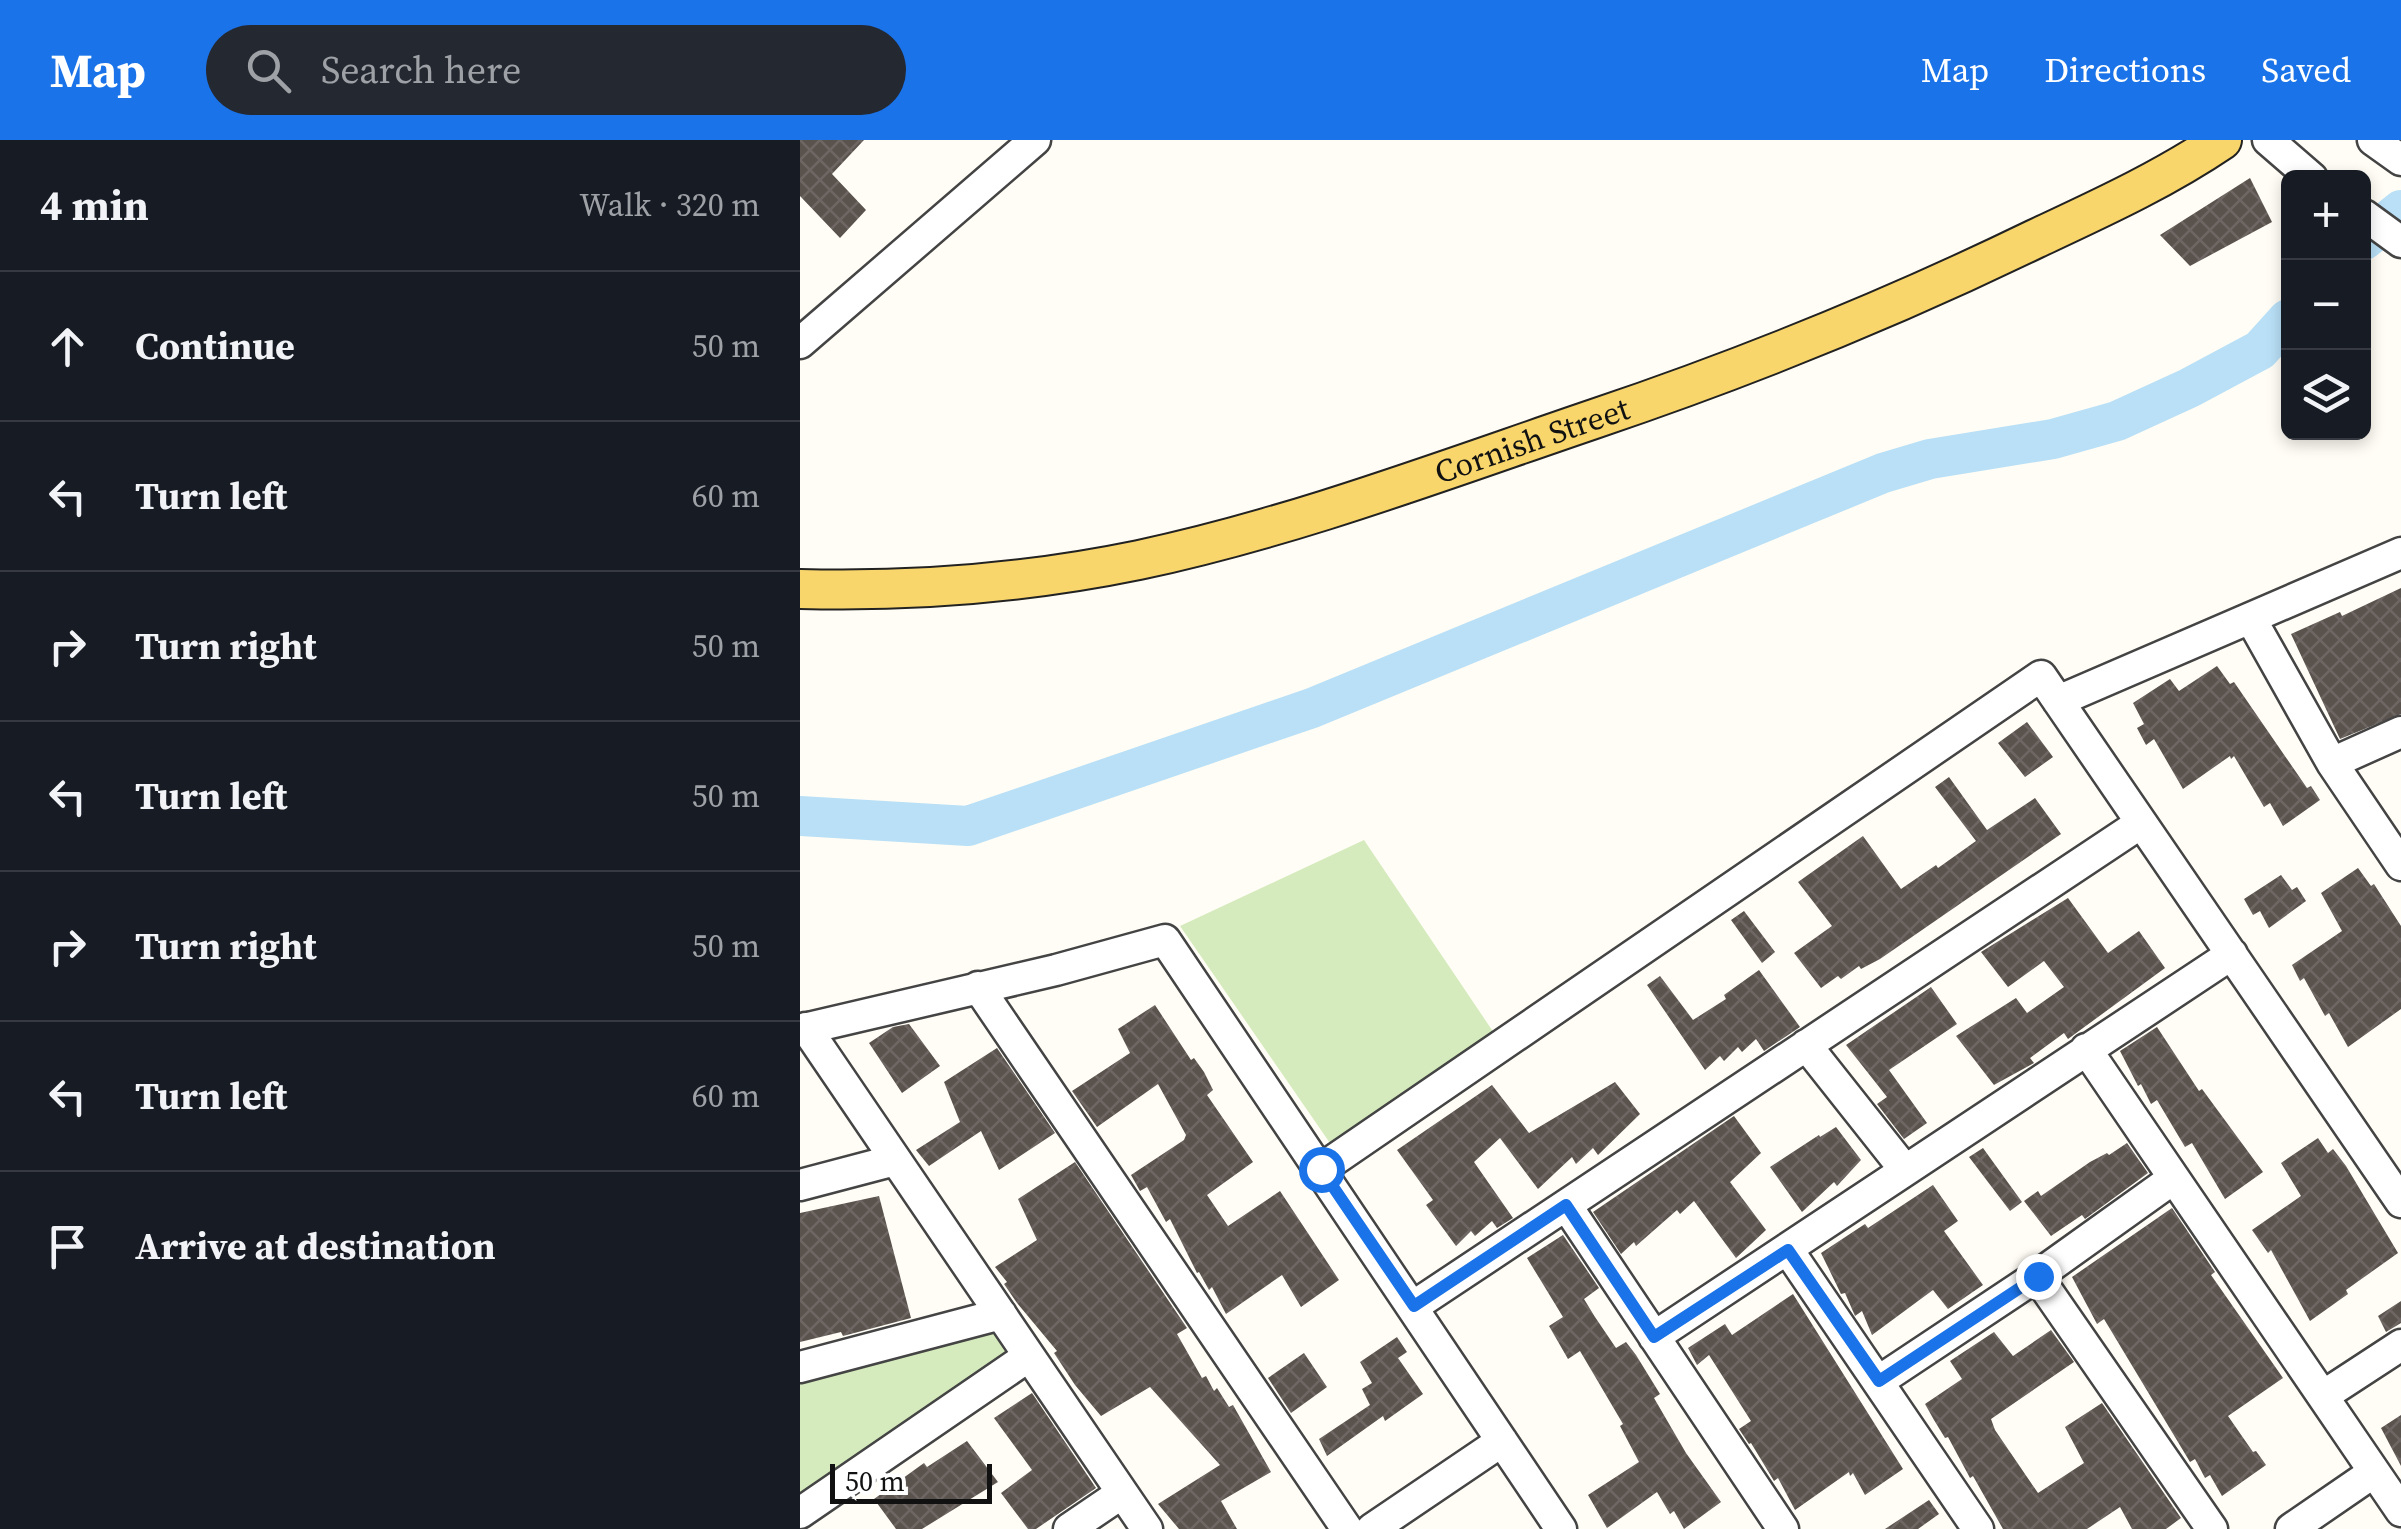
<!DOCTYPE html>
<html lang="en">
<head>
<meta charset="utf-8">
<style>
	body { margin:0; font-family:"Source Serif 4",serif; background:#242831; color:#f1f3f6 }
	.controls { position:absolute; right:30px; top:30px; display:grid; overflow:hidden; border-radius:15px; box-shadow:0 5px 15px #0003 }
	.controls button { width:90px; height:90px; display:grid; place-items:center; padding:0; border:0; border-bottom:2px solid #363941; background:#171b24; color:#f1f3f6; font:50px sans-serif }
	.scale { position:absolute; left:30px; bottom:25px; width:162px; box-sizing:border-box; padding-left:10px; border:5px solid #111; border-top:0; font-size:28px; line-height:35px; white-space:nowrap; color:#111; -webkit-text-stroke:8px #fff; paint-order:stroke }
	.stop { position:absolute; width:30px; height:30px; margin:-22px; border:8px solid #1a73e8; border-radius:50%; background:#fff }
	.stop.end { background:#1a73e8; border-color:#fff; box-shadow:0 2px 10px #0008 }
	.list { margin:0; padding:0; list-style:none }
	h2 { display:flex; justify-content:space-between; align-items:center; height:130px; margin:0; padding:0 40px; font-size:42px }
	h2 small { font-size:32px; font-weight:400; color:#9ea1a6 }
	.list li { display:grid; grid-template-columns:65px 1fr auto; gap:30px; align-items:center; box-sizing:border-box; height:150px; padding:0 40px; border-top:2px solid #363941 }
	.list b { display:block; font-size:38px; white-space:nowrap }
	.list em { font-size:32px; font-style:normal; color:#9ea1a6 }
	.icon { flex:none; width:55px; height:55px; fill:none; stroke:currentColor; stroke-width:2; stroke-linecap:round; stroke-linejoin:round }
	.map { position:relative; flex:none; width:1601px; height:1389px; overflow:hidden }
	header { display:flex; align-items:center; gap:60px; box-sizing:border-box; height:140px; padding:0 50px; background:#1a73e8; color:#fff }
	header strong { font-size:48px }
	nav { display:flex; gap:55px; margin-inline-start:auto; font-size:35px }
	.search { width:700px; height:90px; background:#242831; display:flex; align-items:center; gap:25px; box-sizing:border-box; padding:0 35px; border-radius:55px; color:#9ea1a6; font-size:38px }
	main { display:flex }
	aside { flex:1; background:#171b24 }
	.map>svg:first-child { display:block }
</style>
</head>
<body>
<header>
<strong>Map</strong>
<div class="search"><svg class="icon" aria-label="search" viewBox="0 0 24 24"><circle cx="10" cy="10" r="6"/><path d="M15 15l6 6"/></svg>Search here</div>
<nav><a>Map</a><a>Directions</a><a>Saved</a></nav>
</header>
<main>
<aside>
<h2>4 min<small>Walk · 320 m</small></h2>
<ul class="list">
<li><svg class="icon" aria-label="ahead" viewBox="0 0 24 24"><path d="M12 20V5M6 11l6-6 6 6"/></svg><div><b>Continue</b></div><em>50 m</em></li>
<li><svg class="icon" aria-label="left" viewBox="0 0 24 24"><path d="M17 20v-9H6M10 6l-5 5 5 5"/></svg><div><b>Turn left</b></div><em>60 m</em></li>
<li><svg class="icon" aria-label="right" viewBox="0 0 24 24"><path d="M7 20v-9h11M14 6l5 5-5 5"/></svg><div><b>Turn right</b></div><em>50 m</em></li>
<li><svg class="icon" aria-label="left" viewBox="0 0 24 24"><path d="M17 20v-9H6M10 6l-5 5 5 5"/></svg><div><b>Turn left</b></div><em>50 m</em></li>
<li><svg class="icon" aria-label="right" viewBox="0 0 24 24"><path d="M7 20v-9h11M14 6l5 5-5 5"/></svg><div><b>Turn right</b></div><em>50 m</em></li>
<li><svg class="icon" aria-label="left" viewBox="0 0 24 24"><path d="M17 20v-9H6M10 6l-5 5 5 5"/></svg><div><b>Turn left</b></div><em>60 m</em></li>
<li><svg class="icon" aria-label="arrive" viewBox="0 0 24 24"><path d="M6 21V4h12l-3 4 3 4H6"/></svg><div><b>Arrive at destination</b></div></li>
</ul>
</aside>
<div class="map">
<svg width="1601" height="1389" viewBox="0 0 1601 1389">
	<defs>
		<pattern id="building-cross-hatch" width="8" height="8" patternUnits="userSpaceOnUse" patternTransform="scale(2.5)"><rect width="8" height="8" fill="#5a524d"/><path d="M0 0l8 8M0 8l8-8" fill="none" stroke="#6d6662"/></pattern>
	</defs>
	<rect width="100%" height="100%" fill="#fffdf5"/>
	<path fill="#d5ebbd" d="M 564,700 L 694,893 L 532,1006 L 380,786 Z
		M 196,1181 L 217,1214 L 0,1356 L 0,1235 Z"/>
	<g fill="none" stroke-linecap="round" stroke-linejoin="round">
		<path stroke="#b9e0f7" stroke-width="40" d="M 1564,100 L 1601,70
			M 0,676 L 168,686 L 512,568 L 1083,333 L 1130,319 L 1253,299 L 1317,281 L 1389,248 L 1460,210 L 1488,179"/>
	</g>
	<path fill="url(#building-cross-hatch)" d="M 0,0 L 64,0 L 32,34 L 66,70 L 40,98 L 0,56 Z
		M 1450,38 L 1472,82 L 1390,126 L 1360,95 Z
		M 1601,448 L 1601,574 L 1540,599 L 1491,494 L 1540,472 L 1542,476 Z
		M 1417,526 L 1430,544 L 1434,542 L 1507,648 L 1511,646 L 1520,660 L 1483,686 L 1470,663 L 1464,667 L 1434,616 L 1431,619 L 1430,616 L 1383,649 L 1354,599 L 1346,605 L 1337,588 L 1344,584 L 1333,563 L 1370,539 L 1379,551 Z
		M 1227,582 L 1253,617 L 1225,637 L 1198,603 Z
		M 1149,637 L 1187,690 L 1235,658 L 1261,694 L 1080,819 L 1061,829 L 1059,826 L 1041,839 L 1038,836 L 1021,848 L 994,813 L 1032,786 L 998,742 L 1063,696 L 1101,749 L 1136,725 L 1138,728 L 1176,701 L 1135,647 Z
		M 1558,728 L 1571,746 L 1574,744 L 1601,786 L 1601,869 L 1548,907 L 1529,873 L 1525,876 L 1504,838 L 1500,841 L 1492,825 L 1542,791 L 1521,753 Z
		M 1481,735 L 1492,750 L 1497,747 L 1506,761 L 1469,788 L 1460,771 L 1453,775 L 1444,759 Z
		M 1268,758 L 1308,813 L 1339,791 L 1365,828 L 1268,899 L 1264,893 L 1230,918 L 1234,923 L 1194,945 L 1156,896 L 1216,858 L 1227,873 L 1264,847 L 1244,821 L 1208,847 L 1181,812 Z
		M 944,771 L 975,812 L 962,823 L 931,780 Z
		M 959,830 L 1000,887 L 964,911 L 956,899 L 942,912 L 938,907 L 924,921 L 920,916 L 905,930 L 847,845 L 860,836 L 893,880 L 926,859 L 924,855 Z
		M 1131,847 L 1157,884 L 1089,930 L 1127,983 L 1104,999 L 1077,964 L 1087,957 L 1046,905 Z
		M 355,865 L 391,920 L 394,918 L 404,932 L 413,950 L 407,955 L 453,1022 L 407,1055 L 428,1086 L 480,1051 L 539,1140 L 501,1167 L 482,1135 L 426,1174 L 412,1147 L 409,1150 L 399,1132 L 397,1133 L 370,1079 L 366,1082 L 347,1047 L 340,1051 L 331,1035 L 384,1000 L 386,995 L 358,944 L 297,987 L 272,951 L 330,913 L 318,889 Z
		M 109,884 L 140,926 L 102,953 L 69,903 L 93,887 Z
		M 1357,887 L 1399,951 L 1402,949 L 1463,1032 L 1425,1059 L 1392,1003 L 1385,1007 L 1357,960 L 1351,964 L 1341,944 L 1338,946 L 1320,911 Z
		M 197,908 L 255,993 L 199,1030 L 181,991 L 129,1026 L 116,1010 L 160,982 L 144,942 Z
		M 815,942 L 840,974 L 798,1015 L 793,1008 L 776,1024 L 772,1017 L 738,1049 L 700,998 L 674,1022 L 713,1078 L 697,1088 L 692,1081 L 675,1096 L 671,1091 L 656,1106 L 626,1065 L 633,1060 L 597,1010 L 692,945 L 729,993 Z
		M 934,976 L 961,1013 L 930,1042 L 966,1090 L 936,1118 L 894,1061 L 880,1074 L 877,1070 L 836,1106 L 834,1102 L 821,1114 L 793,1072 Z
		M 1036,987 L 1061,1020 L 1037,1046 L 1034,1042 L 1002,1072 L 970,1027 L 1019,995 L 1020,997 Z
		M 1518,998 L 1528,1013 L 1533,1009 L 1546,1026 L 1598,1113 L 1546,1150 L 1548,1154 L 1510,1181 L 1471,1110 L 1468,1113 L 1452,1090 L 1501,1056 L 1481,1023 Z
		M 1327,1003 L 1348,1033 L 1285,1079 L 1282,1075 L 1251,1096 L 1224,1061 L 1238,1051 L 1241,1056 L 1290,1022 L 1307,1013 L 1309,1015 Z
		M 1183,1008 L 1222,1062 L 1210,1071 L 1169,1017 Z
		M 275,1022 L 387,1188 L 377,1194 L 402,1238 L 406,1236 L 414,1251 L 417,1248 L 429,1267 L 433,1265 L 471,1332 L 421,1361 L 437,1389 L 379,1389 L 358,1364 L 420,1325 L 350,1247 L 301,1276 L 275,1245 L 254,1213 L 257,1211 L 217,1163 L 204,1144 L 207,1142 L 195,1127 L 237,1100 L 218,1059 Z
		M 1133,1045 L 1158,1081 L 1144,1091 L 1183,1145 L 1148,1169 L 1133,1150 L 1072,1195 L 1062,1171 L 1055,1176 L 1045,1153 L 1041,1154 L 1021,1113 L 1065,1084 L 1068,1088 Z
		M 79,1056 L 111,1178 L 43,1196 L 41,1192 L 0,1202 L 0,1073 Z
		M 1372,1068 L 1415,1132 L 1411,1135 L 1483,1238 L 1428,1276 L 1453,1312 L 1456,1311 L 1466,1325 L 1422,1356 L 1410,1335 L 1405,1338 L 1395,1319 L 1390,1322 L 1304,1179 L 1297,1184 L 1272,1137 Z
		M 763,1095 L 799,1148 L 784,1159 L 795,1177 L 816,1208 L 826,1202 L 836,1215 L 860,1254 L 854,1258 L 886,1313 L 921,1362 L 884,1389 L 874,1371 L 870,1374 L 857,1352 L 807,1388 L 788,1355 L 839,1322 L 820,1286 L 823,1284 L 780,1211 L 768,1219 L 749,1186 L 763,1177 L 727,1118 Z
		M 993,1154 L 1103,1329 L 1065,1355 L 1053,1333 L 1050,1336 L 1049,1332 L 995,1370 L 978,1338 L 974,1341 L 951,1303 L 949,1304 L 939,1289 L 951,1281 L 909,1215 L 897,1225 L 888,1208 L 925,1184 L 932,1195 Z
		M 1601,1161 L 1601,1183 L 1586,1192 L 1578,1176 Z
		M 1251,1190 L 1274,1222 L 1191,1279 L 1195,1290 L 1238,1353 L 1284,1323 L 1265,1287 L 1302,1263 L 1381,1378 L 1366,1389 L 1332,1389 L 1320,1367 L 1287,1389 L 1203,1389 L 1173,1336 L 1170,1338 L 1148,1297 L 1145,1298 L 1134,1280 L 1125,1264 L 1162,1239 L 1150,1221 L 1194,1192 L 1213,1216 Z
		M 597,1197 L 607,1212 L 598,1218 L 623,1254 L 585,1281 L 583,1276 L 527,1316 L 519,1299 L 570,1265 L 562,1249 L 572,1243 L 560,1222 Z
		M 504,1213 L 527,1247 L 491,1273 L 468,1238 Z
		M 232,1253 L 296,1348 L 236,1389 L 228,1389 L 201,1353 L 232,1330 L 194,1278 Z
		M 1601,1275 L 1601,1326 L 1581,1288 Z
		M 167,1301 L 198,1342 L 122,1389 L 96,1389 L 74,1359 L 124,1323 L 127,1327 Z
		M 1129,1360 L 1139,1374 L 1118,1389 L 1085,1389 Z"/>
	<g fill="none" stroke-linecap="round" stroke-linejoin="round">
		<g stroke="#444" stroke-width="35">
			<path id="minor" d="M 1468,0 L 1512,38
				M 1573,0 L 1601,20
				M 1564,75 L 1601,102
				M 0,203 L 235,0
				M 1451,479 L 1532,623 L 1601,725
				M 1258,561 L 1601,413
				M 1532,623 L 1601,592
				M 178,847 L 547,1389
				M 6,888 L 347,1389
				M 0,890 L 256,830 L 365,800 L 761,1389
				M 1006,905 L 1105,1030
				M 1286,909 L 1601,1371
				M 521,1029 L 1241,536 L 1601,1062
				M 0,1045 L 95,1020
				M 766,1065 L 983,1389
				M 988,1110 L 1178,1389
				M 1237,1136 L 1412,1389
				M 614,1166 L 1341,683
				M 854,1197 L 1432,814
				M 0,1227 L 201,1174
				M 1079,1241 L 1237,1136 L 1374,1038
				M 1523,1256 L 1601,1205
				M 0,1373 L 229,1216
				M 269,1389 L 322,1353
				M 572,1389 L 702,1301
				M 1491,1389 L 1574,1332"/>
		</g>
		<g stroke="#222" stroke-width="42">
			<g id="major">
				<path id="s1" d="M 0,449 C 114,452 227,443 339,420 C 494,387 644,330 794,279 C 945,228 1091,169 1235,99 C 1299,69 1363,40 1422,0"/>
			</g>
		</g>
		<use href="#minor" stroke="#fff" stroke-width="30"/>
		<use href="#major" stroke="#f9d66b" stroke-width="38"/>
	</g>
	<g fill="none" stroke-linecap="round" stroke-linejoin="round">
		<path stroke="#1a73e8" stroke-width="12" d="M 521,1029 L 614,1166 L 766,1065 L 854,1197 L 988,1110 L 1079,1241 L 1238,1136"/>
	</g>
	<g text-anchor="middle" stroke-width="10" stroke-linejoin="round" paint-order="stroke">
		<g font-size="32" fill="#111" stroke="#fff">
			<text dy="11" stroke="none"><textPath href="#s1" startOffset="752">Cornish Street</textPath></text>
		</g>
	</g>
</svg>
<div class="controls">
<button>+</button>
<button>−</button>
<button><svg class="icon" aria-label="layers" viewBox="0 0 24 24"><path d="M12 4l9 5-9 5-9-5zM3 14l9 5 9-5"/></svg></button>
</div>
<div class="scale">50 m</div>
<div class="stop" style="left:521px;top:1029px"></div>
<div class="stop end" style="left:1238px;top:1136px"></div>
</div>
</main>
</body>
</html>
